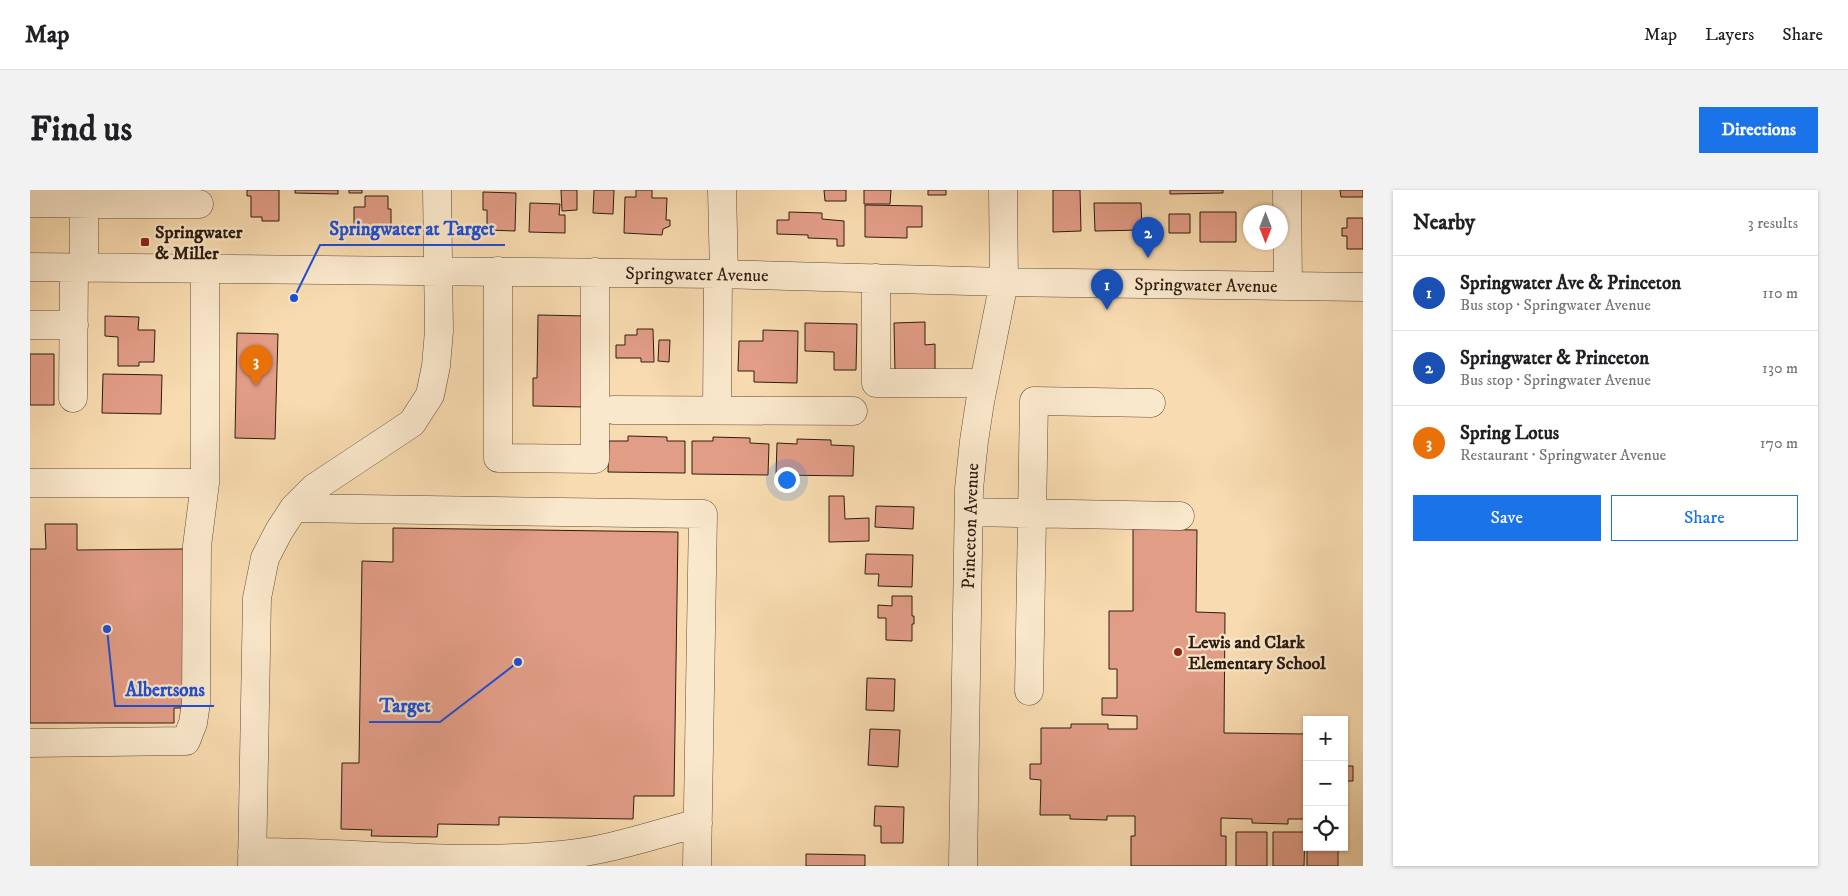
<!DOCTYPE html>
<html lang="en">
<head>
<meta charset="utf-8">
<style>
	body { margin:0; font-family:"IM FELL DW Pica",serif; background:#f2f2f2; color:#202124 }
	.controls { position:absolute; right:15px; bottom:15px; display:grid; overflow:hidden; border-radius:0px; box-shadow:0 1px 4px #0004 }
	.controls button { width:45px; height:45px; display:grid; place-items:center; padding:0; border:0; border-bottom:1px solid #e0e0e0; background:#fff; color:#202124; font:25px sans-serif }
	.compass { position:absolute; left:1213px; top:15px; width:45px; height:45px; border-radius:50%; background:#fff; box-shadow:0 1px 4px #0004; rotate:180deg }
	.you { position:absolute; left:756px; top:289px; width:18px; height:18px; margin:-12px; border:4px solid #fff; border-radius:50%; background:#1a73e8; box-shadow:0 0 0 8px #1a73e833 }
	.badge { display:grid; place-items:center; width:32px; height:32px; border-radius:50%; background:#1a73e8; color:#fff; font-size:16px; font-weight:700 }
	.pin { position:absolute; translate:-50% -41px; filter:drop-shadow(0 1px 2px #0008) }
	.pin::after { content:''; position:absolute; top:26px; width:18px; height:15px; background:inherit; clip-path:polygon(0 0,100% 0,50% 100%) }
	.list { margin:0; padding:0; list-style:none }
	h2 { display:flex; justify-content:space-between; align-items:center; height:65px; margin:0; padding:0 20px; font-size:21px }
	h2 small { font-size:16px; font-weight:400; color:#757577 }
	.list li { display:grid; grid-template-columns:32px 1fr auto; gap:15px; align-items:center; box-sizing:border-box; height:75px; padding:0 20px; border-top:1px solid #e0e0e0 }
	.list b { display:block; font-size:19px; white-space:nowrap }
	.list p { margin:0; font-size:16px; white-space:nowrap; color:#757577 }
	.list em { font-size:16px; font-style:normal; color:#757577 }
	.actions { display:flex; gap:10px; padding:15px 20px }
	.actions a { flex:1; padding:11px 0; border:1px solid #1a73e8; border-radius:0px; text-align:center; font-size:18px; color:#1a73e8 }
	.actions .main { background:#1a73e8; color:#fff }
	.icon { flex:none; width:28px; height:28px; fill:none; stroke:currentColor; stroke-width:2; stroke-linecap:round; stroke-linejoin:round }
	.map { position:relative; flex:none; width:1333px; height:676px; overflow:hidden; border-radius:0px }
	header { display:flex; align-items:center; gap:30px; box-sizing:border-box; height:70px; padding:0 25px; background:#fff; border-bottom:1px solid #e0e0e0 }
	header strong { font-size:24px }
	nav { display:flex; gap:28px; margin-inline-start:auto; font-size:18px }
	.intro { display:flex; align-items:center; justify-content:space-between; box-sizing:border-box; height:120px; padding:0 30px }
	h1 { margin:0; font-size:35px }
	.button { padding:12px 22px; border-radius:0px; background:#1a73e8; color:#fff; font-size:18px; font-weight:700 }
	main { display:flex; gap:30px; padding:0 30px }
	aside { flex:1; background:#fff; border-radius:0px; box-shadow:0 1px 4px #0004 }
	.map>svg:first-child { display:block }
</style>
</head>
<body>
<header>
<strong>Map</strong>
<nav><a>Map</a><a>Layers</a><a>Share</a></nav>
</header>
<div class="intro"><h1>Find us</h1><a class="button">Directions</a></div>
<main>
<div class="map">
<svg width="1333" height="676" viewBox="0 0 1333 676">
	<rect width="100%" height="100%" fill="#f8dbb0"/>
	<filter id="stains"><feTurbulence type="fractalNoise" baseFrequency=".004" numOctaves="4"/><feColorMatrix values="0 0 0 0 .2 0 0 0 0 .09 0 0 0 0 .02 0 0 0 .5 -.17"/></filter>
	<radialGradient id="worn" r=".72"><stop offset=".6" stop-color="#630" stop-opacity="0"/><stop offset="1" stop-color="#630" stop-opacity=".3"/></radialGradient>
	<path fill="#e29d87" stroke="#2e1c0e" d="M 217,0 L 249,0 L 249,31 L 232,31 L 232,27 L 221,27 L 221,6 L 217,6 Z
		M 265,0 L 308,0 L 308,4 L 265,3 Z
		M 319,0 L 332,0 L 332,3 L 319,3 Z
		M 531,0 L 547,0 L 547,20 L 532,21 Z
		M 564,0 L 584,0 L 583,24 L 563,23 Z
		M 606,0 L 622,0 L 622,8 L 637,8 L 636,30 L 640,30 L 640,36 L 633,39 L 632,45 L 594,43 L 595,7 L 606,7 Z
		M 794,0 L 816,0 L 816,11 L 795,11 Z
		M 834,0 L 861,0 L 860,14 L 834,14 Z
		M 898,0 L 916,0 L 916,5 L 898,5 Z
		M 1023,0 L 1050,0 L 1051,41 L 1023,42 Z
		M 1140,0 L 1193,0 L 1193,3 L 1140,4 Z
		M 1310,0 L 1333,0 L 1333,7 L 1311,7 Z
		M 453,2 L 486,3 L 485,41 L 457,40 L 457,20 L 453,20 Z
		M 335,6 L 358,6 L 358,19 L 361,19 L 361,36 L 358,36 L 358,38 L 324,39 L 324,17 L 335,17 Z
		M 500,13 L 530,14 L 529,25 L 535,25 L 535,43 L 499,42 Z
		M 1064,13 L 1111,13 L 1112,40 L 1065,41 Z
		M 835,15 L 892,16 L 892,37 L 877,37 L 877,48 L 835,47 Z
		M 759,22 L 792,23 L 792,29 L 814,31 L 814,56 L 807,56 L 807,49 L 778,48 L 778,45 L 747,44 L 747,30 L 759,30 Z
		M 1170,22 L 1206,22 L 1206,52 L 1170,52 Z
		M 1139,24 L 1160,24 L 1160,43 L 1139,43 Z
		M 1317,28 L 1333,28 L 1333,59 L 1317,59 L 1317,46 L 1312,46 L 1312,38 L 1317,38 Z
		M 508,125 L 556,126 L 555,217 L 503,216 L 503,188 L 507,188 Z
		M 75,126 L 109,127 L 108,140 L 125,140 L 124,172 L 109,172 L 109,176 L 88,176 L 88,147 L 75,146 Z
		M 895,132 L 895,155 L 905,154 L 905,181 L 865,182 L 864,133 Z
		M 775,133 L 827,134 L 826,180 L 804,180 L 804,162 L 775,161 Z
		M 607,139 L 623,139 L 624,172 L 611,172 L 611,168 L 586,168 L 586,155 L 595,155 L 595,145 L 607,145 Z
		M 733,140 L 768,141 L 767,193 L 724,192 L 724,181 L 708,181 L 709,151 L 733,151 Z
		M 207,143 L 248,144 L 245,249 L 205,248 Z
		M 629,150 L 640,150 L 639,172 L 628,171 Z
		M 0,164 L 24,164 L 24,215 L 0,215 Z
		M 73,184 L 132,185 L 131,224 L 72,223 Z
		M 598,246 L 637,247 L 637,251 L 655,251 L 655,283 L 578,282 L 579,251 L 598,251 Z
		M 683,247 L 720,248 L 720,253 L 739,254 L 738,285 L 662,284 L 662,251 L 683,251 Z
		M 767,249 L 801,250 L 801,255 L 824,256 L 823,286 L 746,285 L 747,253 L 767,254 Z
		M 799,306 L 814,306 L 815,329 L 839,328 L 839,351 L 799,352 Z
		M 846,316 L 884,317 L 883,339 L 845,337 Z
		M 15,334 L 47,334 L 47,360 L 155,359 L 155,518 L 144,518 L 144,533 L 0,533 L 0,359 L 16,359 Z
		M 363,338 L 648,342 L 644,606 L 604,606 L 603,629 L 469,627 L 469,635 L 408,634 L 407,647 L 341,646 L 342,640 L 311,639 L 312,573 L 329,573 L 332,371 L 363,372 Z
		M 1103,339 L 1167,340 L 1166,422 L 1195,423 L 1194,543 L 1277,544 L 1277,629 L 1258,629 L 1258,634 L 1222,633 L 1222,629 L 1191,628 L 1191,646 L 1196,646 L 1196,676 L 1101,676 L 1101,646 L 1105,646 L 1105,626 L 1077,626 L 1077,630 L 1040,629 L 1040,625 L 1010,625 L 1011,590 L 1000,589 L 1000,574 L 1011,574 L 1011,538 L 1041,538 L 1041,534 L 1078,534 L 1078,539 L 1107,539 L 1107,526 L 1072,525 L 1072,508 L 1087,508 L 1087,479 L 1079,479 L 1079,421 L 1103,421 Z
		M 836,364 L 883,365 L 882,397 L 848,396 L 849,384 L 835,384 Z
		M 862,406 L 882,406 L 882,426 L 884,426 L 884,434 L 882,434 L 882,451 L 856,450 L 856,428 L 848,428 L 848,415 L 862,416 Z
		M 837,488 L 865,489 L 864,521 L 836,520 Z
		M 840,539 L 870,540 L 868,577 L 838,575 Z
		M 1314,576 L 1323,576 L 1323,591 L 1314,591 Z
		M 845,616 L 874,617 L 873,653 L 851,653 L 851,636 L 844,636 Z
		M 1206,642 L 1237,642 L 1237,676 L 1206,676 Z
		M 1243,642 L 1275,642 L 1274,676 L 1243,676 Z
		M 1277,657 L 1308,657 L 1308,676 L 1277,676 Z
		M 776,664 L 835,665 L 835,676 L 776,676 Z"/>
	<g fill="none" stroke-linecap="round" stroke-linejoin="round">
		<g stroke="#604c36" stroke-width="29">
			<path id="minor" d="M 86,0 L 86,14 L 169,14
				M 692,0 L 694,84
				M 1257,0 L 1258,96
				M 0,13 L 86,14
				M 0,77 L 688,84 L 974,92 L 1333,97
				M 54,77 L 54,0
				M 468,81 L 468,268 L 565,269 L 565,82
				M 846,88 L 846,193 L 954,193
				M 0,135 L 44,135
				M 43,208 L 44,77
				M 583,220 L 823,221
				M 687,220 L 688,84
				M 0,293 L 175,293
				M 264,318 L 673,324 L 667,676
				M 939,322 L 1150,326
				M 999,501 L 1004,211 L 1121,213
				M 0,553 L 156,551 L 163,533 L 166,513 L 167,356 L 175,293 L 175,78
				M 222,662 C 325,662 428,675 531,665 C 577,661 623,645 668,633
				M 222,676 L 227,408 L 235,368 L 249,341 L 264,318 L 284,298 L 382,233 L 400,205 L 406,176 L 409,141 L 407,0
				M 933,676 L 939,299 L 944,251 L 950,212 L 974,92 L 973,0"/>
		</g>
		<use href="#minor" stroke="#fae8cc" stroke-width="28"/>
	</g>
	<g fill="#8f2418" stroke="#fae8cc" stroke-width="2">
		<rect x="110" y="47" width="10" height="10" rx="2.5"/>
		<circle cx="1148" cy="462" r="5"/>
	</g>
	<g text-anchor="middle" stroke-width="4.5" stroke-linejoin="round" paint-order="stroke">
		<g font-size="18" font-weight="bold" fill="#2e1c0e" stroke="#fae8cc" text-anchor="start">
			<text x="125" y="48">Springwater<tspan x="125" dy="21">&amp; Miller</tspan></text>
			<text x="1158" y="458">Lewis and Clark<tspan x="1158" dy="21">Elementary School</tspan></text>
		</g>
		<g font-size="18" fill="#2e1c0e" stroke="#fae8cc">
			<text transform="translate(667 84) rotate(1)" y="6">Springwater Avenue</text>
			<text transform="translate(1176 95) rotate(1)" y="6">Springwater Avenue</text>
			<text transform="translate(940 336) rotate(-88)" y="6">Princeton Avenue</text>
		</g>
	</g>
	<path fill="none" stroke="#1d4ed8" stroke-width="2" d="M264 108L290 55H475M77 439L85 516H184M488 472L410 532H339"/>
	<g fill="#1d4ed8" stroke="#fae8cc" stroke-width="2">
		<circle cx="264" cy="108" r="5"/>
		<circle cx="77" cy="439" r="5"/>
		<circle cx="488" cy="472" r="5"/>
	</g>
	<g font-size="19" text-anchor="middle" font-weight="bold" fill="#1d4ed8" stroke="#fae8cc" stroke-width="4.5" stroke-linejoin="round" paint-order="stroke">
		<text x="382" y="45">Springwater at Target</text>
		<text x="135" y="506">Albertsons</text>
		<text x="375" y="522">Target</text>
	</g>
	<rect width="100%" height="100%" filter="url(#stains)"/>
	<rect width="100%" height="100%" fill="url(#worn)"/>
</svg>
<div class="controls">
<button>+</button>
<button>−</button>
<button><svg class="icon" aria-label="locate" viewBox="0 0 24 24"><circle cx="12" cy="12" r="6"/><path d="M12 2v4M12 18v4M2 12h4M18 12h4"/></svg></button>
</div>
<svg class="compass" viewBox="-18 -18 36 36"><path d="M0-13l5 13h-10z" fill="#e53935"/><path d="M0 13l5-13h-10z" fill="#757577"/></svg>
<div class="you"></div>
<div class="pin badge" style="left:1077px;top:120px;background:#1a4fb4">1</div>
<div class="pin badge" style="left:1118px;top:68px;background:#1a4fb4">2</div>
<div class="pin badge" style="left:226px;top:196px;background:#e8710a">3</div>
</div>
<aside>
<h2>Nearby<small>3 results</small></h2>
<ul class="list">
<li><span class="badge" style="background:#1a4fb4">1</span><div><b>Springwater Ave &amp; Princeton</b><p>Bus stop · Springwater Avenue</p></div><em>110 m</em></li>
<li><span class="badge" style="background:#1a4fb4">2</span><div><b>Springwater &amp; Princeton</b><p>Bus stop · Springwater Avenue</p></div><em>130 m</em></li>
<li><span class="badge" style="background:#e8710a">3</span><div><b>Spring Lotus</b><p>Restaurant · Springwater Avenue</p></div><em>170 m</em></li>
</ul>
<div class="actions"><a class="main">Save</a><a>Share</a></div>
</aside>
</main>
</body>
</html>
